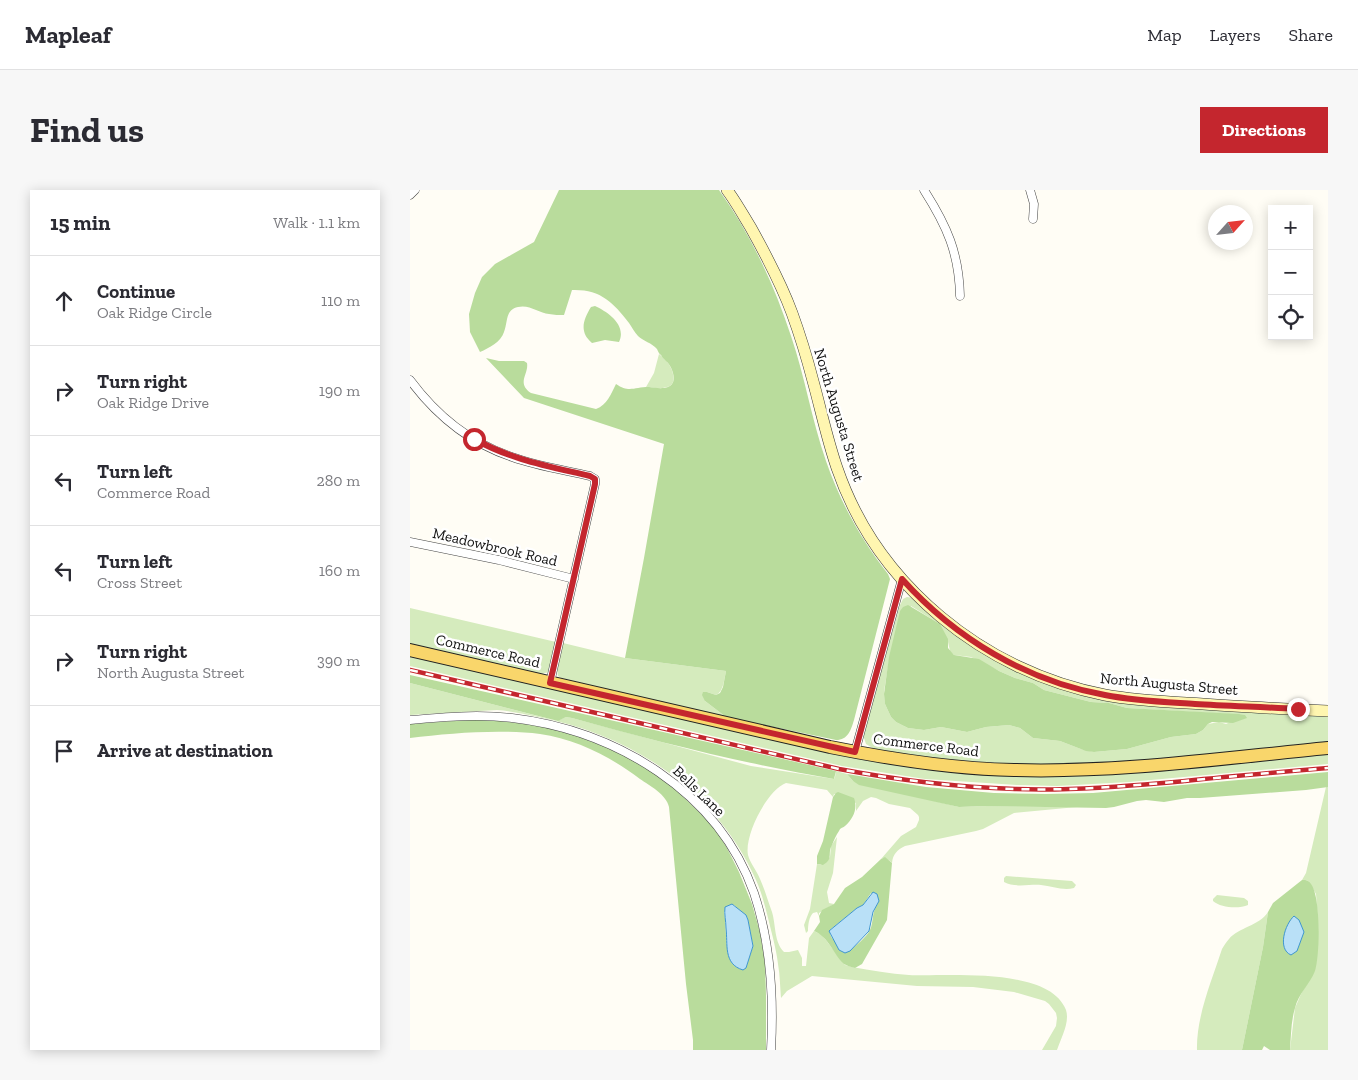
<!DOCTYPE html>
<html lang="en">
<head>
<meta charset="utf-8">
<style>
	body { margin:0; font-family:"Zilla Slab",serif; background:#f7f7f7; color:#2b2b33 }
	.controls { position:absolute; right:15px; top:15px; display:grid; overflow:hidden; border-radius:0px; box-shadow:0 2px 12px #0003 }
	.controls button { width:45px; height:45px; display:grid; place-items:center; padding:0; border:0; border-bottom:1px solid #e1e1e2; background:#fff; color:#2b2b33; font:25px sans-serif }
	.compass { position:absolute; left:798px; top:15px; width:45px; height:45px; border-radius:50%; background:#fff; box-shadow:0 2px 12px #0003; rotate:63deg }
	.stop { position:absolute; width:15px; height:15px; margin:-11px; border:4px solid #c4262e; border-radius:50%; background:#fff }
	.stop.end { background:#c4262e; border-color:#fff; box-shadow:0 1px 5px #0008 }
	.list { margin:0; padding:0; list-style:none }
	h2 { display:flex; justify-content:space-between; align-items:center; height:65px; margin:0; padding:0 20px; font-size:21px }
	h2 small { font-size:16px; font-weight:400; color:#7c7c81 }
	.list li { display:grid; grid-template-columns:32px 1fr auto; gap:15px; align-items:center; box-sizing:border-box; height:90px; padding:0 20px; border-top:1px solid #e1e1e2 }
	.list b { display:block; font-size:19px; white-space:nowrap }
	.list p { margin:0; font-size:16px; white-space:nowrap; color:#7c7c81 }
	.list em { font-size:16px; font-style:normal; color:#7c7c81 }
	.icon { flex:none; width:28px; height:28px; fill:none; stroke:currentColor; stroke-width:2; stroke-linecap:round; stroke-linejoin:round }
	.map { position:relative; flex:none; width:918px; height:860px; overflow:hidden; border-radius:0px }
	header { display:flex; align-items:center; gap:30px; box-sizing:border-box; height:70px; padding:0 25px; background:#fff; border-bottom:1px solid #e1e1e2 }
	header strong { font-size:24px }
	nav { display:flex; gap:28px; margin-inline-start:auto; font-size:18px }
	.intro { display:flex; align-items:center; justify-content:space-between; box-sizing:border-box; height:120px; padding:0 30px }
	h1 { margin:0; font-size:35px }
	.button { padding:12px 22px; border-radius:0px; background:#c4262e; color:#fff; font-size:18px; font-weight:700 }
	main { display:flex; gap:30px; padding:0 30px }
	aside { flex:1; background:#fff; border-radius:0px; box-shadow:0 2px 12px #0003 }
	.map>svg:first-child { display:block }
</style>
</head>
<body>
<header>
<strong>Mapleaf</strong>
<nav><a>Map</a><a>Layers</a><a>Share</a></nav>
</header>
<div class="intro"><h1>Find us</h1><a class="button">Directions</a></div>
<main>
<aside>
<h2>15 min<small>Walk · 1.1 km</small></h2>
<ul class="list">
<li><svg class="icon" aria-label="ahead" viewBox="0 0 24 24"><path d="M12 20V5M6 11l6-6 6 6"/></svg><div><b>Continue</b><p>Oak Ridge Circle</p></div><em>110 m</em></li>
<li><svg class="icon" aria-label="right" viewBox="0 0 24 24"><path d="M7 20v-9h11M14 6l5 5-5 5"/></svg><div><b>Turn right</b><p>Oak Ridge Drive</p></div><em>190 m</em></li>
<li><svg class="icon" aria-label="left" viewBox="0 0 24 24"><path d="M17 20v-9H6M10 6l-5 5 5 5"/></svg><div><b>Turn left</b><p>Commerce Road</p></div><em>280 m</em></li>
<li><svg class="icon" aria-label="left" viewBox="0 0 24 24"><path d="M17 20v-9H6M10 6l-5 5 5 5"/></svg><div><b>Turn left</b><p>Cross Street</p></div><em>160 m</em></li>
<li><svg class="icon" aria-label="right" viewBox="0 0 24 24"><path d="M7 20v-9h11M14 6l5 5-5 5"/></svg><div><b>Turn right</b><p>North Augusta Street</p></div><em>390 m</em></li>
<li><svg class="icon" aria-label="arrive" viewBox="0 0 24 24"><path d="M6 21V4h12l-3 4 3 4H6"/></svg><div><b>Arrive at destination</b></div></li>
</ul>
</aside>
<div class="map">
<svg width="918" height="860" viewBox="0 0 918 860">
	<rect width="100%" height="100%" fill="#fffdf5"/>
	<path fill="#d5ebbd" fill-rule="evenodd" d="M 249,164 C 252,167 256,169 258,173 C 263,180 268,194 257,197 C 251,199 243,198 236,197 L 244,183 Z
		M 497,407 L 504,408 L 537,437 L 657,500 L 918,525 L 918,552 C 828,560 737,573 646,575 C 586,575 526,569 466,560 L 456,554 L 454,548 L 454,541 L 490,415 L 493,409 ZM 501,416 L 528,433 L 538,452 L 540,461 L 544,465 L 561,467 L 589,481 L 605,488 L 623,493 L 634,500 L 681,512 L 699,513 L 717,518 L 835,525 L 816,534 L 809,532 L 798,534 L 793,540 L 786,544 L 761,547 L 717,559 L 684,562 L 671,559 L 650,551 L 623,548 L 610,538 L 599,535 L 576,537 L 557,542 L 531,537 L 514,540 L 498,538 L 486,532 L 481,527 L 475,514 L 474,501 L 479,471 Z
		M 0,418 L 146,452 L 139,482 L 131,484 L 0,454 Z
		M 153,453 L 215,468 L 316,481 C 314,489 314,501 306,505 L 297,502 L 295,511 L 316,527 L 151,488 L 148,486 L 147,479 Z
		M 0,465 L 572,582 L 918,563 L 918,574 L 719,592 L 647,596 L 607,595 L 515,589 L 432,576 L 0,476 Z
		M 0,493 L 147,531 L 156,527 L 162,528 L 341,576 L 424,589 L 425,587 L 426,581 L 437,584 L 443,591 L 549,617 L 574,616 L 667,617 L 604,623 L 573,639 L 566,641 L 495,656 C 487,660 483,664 482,673 L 480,671 L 473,668 L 471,669 L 491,646 L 506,637 L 509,630 L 509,627 L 508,625 L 500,618 L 479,614 L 466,608 L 461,607 L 453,611 L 446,621 L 446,613 L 424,604 L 423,607 L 417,600 L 376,593 C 357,600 334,646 338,665 C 340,673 347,681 350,689 C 355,700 358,711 362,722 C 366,735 364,752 374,762 L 379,762 L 388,760 L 392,768 L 392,776 L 396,776 L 399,748 L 404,741 L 412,745 L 435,775 L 442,777 C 461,780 480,784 499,785 C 537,787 639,776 656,820 C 660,832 651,848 647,860 L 632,860 L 646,836 L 647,828 L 646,823 L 639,814 L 635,811 L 604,802 L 563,797 L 507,796 L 402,786 L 377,801 L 371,808 C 370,797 370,785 368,774 C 367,765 365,757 363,748 C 358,729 354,708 346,690 C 306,600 222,545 128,527 C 114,524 101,521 87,520 L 0,525 Z
		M 916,597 L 918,597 L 918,860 L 880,860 L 885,818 L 891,804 L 904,782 L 906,774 L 908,730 L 906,704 L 898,691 L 892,690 L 896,683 Z
		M 427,647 L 423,683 L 417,702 L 419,713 L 424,714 L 409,723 L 409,726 L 407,722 L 403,723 C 399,727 398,735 398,741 L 396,743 L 394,735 L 400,719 L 407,674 L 411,675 L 420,667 L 421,656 Z
		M 596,686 L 662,691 L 666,695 L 664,698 C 653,701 642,696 631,695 C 620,694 605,698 594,692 L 594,688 Z
		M 807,705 L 834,708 L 838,711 L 838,715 C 829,719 811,718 803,711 L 803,709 Z
		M 858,722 L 853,757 L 832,860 L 787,860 C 786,827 802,790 812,759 C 814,756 816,752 819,749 C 829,737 849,736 858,722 Z"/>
	<path fill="#b9dc9c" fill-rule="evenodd" d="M 149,0 L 309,0 C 341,45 364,94 381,146 C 395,187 402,231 416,271 C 430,312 452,351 478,384 L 480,389 L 444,530 C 441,540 438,550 426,550 L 316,527 L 295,511 L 292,505 L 293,502 L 297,502 L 306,505 L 310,503 L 313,497 L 316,481 L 215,468 L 234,368 L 254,254 L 114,208 L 76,168 L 89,171 L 114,171 L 117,173 C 119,184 106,193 121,203 L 186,219 C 197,215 201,204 206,194 C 219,203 224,197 239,197 C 245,198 253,199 258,197 C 269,193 262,176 256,171 C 252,166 254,170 251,165 C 249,164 248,161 247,159 C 242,153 233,151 228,146 C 224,142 222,137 219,133 C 203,112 190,99 162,100 L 154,125 C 149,125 144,125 139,124 C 129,123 119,114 108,117 C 95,120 98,132 94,142 C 91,152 79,158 70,162 L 60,142 L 59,124 L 65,103 L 72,87 L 85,74 L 124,52 Z
		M 185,116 C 198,122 217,135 209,152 L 195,150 L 182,153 C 169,142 173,130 181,117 Z
		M 498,415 L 530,434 L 538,449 L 538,458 L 544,465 L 569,469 L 589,481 L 605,488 L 623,493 L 634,500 L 681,512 L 699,513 L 717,518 L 829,524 L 835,525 L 837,528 L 823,533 L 802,532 L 798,534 L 793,540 L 786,544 L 761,547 L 717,559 L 684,562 L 676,561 L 650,551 L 623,548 L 610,538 L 599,535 L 576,537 L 557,542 L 531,537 L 514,540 L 498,538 L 486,532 L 481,527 L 475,514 L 474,504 L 479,467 L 490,421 L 493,417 Z
		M 0,485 L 426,581 L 424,589 C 336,574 248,552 162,528 L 156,527 L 148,531 L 0,493 Z
		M 59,530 L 82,530 L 115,534 L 134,537 L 167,546 L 219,566 L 258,592 L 292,625 L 306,640 L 317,658 L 329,682 L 342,714 L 350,742 L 355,772 L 356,805 L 356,860 L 283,860 L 283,850 L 276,794 L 259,617 C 256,604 240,596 230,589 C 201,567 166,549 130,544 C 90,539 40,543 0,548 L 0,534 ZM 324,715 L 337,727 L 338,730 L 343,756 L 336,778 C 333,778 328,778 325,776 C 314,769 317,734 314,722 Z
		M 918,582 L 918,597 L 896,600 L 790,608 L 777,608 L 754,612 L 736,610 L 727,611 L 704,617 L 696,618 L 574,616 L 549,617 L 449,595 L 443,591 L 437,584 L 516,597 L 584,603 L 636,604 L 683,603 Z
		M 428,602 L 444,608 C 448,619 443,629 435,636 C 431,639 431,637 429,641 C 426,645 424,650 422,655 C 417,663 424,669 413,675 L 407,674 L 407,666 L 413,651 L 423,607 L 426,603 Z
		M 475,667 L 482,673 L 477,730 L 452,774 L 445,778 C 442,777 437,776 434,774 C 423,764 419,747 404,741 L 410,732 L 409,726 L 412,720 L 424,714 L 435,698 L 452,687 L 471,669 ZM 461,703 L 468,713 C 461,724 464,731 460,740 C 456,748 446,755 440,761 L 422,748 L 420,744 L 421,739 L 447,718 L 453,715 Z
		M 892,690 L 895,690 C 898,691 899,691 901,694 C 911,707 910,765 905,781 C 900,794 888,804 885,818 C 881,831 881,846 880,860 L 860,860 L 854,856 L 852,860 L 832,860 L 853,757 L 858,722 L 863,713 Z"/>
	<path fill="#b9e0f7" stroke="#3f96cf" d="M 463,702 L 467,704 L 469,711 L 463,722 L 459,741 L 440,761 L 435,763 L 429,760 L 419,741 L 447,718 L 453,715 Z
		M 322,714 L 336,725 L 338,730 L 343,756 L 336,778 L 333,780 C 313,774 318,754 316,738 C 316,731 314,724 315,717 Z
		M 884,726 L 889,730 L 894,742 L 887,761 L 881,765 C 867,759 875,734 884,726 Z"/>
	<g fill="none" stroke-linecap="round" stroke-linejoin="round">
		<g stroke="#444" stroke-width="9">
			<path id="street" d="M 514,0 C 537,36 549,63 550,106
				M 620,0 L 624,14 L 623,29
				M 0,5 L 5,0
				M 0,190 C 26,225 60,253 102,267 C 127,276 154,280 180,286 L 185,289 L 185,294 L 140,493
				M 0,352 L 89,370 L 164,389
				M 0,530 C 34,527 68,524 102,528 C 205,540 308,601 344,703 C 361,754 364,807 361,860
				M 445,562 L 492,389"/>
		</g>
		<g stroke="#333" stroke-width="12">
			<path id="secondary" d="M 317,0 C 326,12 333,25 341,38 C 356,65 371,93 382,123 C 390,145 397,168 403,191 C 411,220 417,249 427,278 C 467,395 574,482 695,505 C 727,511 760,512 793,514 C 834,517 876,519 918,521"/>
		</g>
		<g stroke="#222" stroke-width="14">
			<path id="primary" d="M 0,460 L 420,557 C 480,569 542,579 604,580 C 708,583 814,568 918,558"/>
		</g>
		<use href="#street" stroke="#fff" stroke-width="8"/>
		<use href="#secondary" stroke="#fff6b0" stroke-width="11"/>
		<use href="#primary" stroke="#f9d66b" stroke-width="12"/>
		<g stroke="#c4262e" stroke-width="4.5">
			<path id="rail" d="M 0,480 L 429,579 C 487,590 545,597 605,599 C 662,601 718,596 775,591 C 823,586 870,582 918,578"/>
		</g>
		<use href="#rail" stroke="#fff" stroke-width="2.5" stroke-dasharray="8" stroke-linecap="butt"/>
	</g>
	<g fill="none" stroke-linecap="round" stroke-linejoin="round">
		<path stroke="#c4262e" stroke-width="6" d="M 64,249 C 102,270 138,276 180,286 L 185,289 L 185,294 L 140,493 L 445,562 L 492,389 C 545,448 616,491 695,505 C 725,511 755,512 785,514 C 819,516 853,517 888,519"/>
	</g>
	<g text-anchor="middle" stroke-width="5" stroke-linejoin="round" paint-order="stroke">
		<g font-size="15" fill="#111" stroke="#fff">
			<text transform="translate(429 225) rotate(73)" y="5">North Augusta Street</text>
			<text transform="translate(85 357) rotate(13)" y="5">Meadowbrook Road</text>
			<text transform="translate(78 461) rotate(13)" y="5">Commerce Road</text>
			<text transform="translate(759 494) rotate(5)" y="5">North Augusta Street</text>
			<text transform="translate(516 555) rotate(7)" y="5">Commerce Road</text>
			<text transform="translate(289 601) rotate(44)" y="5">Bells Lane</text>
		</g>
	</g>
</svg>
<div class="controls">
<button>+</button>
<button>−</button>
<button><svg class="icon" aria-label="locate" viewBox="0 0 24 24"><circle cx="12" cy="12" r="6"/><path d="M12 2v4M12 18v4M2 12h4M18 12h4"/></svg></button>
</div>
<svg class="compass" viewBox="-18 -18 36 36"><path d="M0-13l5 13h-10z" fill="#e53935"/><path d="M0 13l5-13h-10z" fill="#7c7c81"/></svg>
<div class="stop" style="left:64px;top:249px"></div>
<div class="stop end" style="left:888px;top:519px"></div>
</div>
</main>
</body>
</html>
